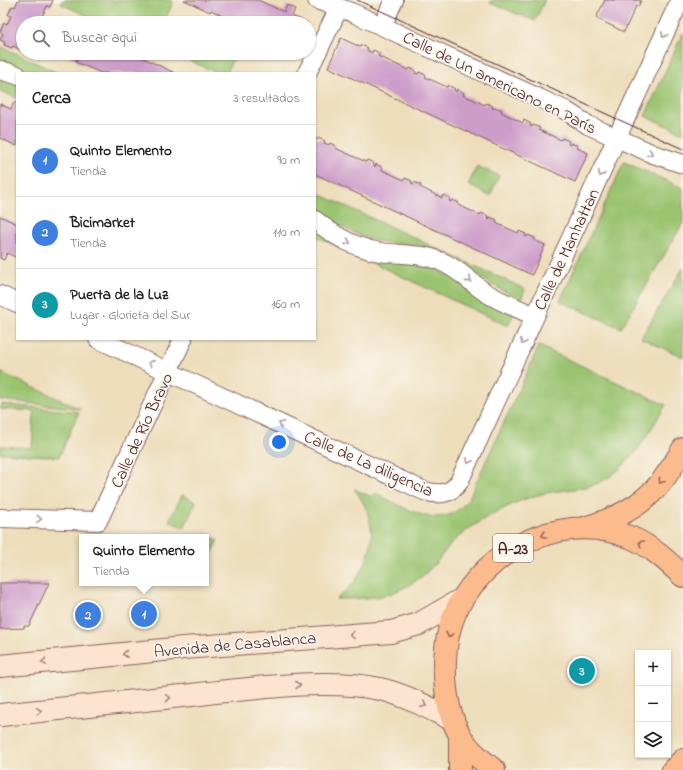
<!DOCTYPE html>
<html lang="es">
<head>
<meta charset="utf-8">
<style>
	body { margin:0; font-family:"Indie Flower",sans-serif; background:#f2f2f2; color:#222 }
	.controls { position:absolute; right:12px; bottom:12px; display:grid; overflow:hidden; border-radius:0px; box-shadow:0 1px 3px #0004 }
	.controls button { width:36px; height:36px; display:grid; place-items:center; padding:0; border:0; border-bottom:1px solid #e0e0e0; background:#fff; color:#222; font:20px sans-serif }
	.you { position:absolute; left:279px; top:442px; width:14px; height:14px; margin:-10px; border:3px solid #fff; border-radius:50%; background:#1a73e8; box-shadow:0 0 0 6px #1a73e833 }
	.badge { display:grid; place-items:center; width:26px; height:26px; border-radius:50%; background:#ea580c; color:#fff; font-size:13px; font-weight:700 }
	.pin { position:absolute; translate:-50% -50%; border:2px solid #fff; box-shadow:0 1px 4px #0006 }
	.popup { position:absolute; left:79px; top:534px; width:130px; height:52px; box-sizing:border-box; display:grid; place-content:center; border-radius:0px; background:#fff; filter:drop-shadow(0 1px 3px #0005); font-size:13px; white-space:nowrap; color:#767676 }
	.popup b { font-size:15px; color:#222 }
	.popup::after { content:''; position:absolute; left:50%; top:100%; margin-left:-8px; border:8px solid transparent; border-top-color:#fff }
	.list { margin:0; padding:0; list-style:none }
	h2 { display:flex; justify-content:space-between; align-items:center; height:52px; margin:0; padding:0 16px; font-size:17px }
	h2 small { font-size:13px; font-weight:400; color:#767676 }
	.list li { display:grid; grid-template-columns:26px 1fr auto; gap:12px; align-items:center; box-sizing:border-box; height:72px; padding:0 16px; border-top:1px solid #e0e0e0 }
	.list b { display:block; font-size:15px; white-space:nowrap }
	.list p { margin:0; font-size:13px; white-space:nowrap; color:#767676 }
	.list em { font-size:13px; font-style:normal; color:#767676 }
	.icon { flex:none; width:22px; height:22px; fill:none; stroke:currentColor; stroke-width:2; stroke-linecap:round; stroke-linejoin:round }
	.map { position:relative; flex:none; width:683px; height:770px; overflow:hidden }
	.search { position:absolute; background:#fff; box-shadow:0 1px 3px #0004; left:16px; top:16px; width:300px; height:44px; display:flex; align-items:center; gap:10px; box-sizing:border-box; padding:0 14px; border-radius:22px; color:#767676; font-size:15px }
	.panel { position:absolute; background:#fff; box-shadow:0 1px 3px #0004; left:16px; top:72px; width:300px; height:268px; border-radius:0px }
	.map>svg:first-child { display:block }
</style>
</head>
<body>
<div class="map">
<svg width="683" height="770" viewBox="0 0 683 770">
	<rect width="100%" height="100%" fill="#fbf7ec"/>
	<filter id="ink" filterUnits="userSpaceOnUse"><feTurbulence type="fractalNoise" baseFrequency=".025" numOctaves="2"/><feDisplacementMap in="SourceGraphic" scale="8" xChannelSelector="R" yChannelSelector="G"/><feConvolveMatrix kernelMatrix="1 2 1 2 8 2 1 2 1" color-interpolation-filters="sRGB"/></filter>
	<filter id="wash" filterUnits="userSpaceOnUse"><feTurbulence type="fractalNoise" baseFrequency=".012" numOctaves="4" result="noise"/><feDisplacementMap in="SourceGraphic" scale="16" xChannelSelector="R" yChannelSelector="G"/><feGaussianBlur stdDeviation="0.9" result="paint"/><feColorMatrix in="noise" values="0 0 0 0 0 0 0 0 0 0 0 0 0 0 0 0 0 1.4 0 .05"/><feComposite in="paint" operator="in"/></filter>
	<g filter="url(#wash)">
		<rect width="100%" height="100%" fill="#edddbb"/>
		<path fill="#9ac36f" stroke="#72714d" d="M 63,0 L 170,0 L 173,2 L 164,23 L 103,23 L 61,4 Z
			M 492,0 L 545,0 L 535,21 L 490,3 Z
			M 683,33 L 683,133 L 645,116 Z
			M 0,46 L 58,73 C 38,73 18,67 0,58 Z
			M 186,53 L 213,53 L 219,56 L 221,53 L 241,53 C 233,58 229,64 228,73 L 217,73 L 184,58 Z
			M 0,78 L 17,85 L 17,98 L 0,91 Z
			M 624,162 L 683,188 L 683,223 L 621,328 L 560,301 Z
			M 477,166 L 499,176 L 490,196 L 468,185 Z
			M 315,192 L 525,289 L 521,300 C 510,294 498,289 488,282 C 471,270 460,259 440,251 C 421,244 402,245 382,242 C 356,237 336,224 315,208 Z
			M 315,231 L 435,268 L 454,278 L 513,315 L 508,326 L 315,236 Z
			M 683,268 L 683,357 L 641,338 Z
			M 539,346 L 666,405 C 649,432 635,460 608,478 C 589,490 567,489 546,493 C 533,496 521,500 509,506 C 489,515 469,527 453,542 C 446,549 440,558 433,566 C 421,579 402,591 385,595 C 369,599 352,599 336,599 C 373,573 384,525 354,489 L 372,497 L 375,493 C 405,507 443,536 469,498 Z
			M 0,372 L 81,409 L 0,400 Z
			M 0,404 L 79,412 L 59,457 L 0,453 L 0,446 L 32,448 L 34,411 L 0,409 Z
			M 182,495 L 196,502 L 184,528 L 169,521 Z
			M 205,534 L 218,540 L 209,560 L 206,560 L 206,537 L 204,537 Z"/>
		<g id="blocks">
			<path fill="#cd9dca" d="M 18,0 L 53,0 L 50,7 L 47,6 L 41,19 L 44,20 L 42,23 L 23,23 L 23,51 L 13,46 L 12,48 L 4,45 L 5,42 L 0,40 L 3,34 L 0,32 L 4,23 L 7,24 L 11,16 L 8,15 L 12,6 L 15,7 Z
				M 184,0 L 258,0 L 284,12 L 287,5 L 295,9 L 292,16 L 308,23 L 234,23 L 221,17 L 221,15 L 211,10 L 210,12 Z
				M 605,0 L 641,0 L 638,7 L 636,6 L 624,32 L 596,18 Z
				M 341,38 L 360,47 L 361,45 L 368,48 L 367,50 L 372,53 L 373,50 L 380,53 L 378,56 L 408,70 L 410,68 L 416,71 L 415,73 L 418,74 L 419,72 L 426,75 L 425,77 L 447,87 L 448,85 L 455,89 L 454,90 L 456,92 L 457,89 L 464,93 L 463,95 L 485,105 L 486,103 L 493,106 L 492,108 L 494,109 L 495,107 L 502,110 L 501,112 L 523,123 L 524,120 L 531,124 L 530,126 L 532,127 L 533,125 L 540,128 L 539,130 L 561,140 L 562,138 L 569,141 L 568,144 L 570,145 L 571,143 L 578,146 L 577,148 L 588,153 L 575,182 L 328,67 Z
				M 63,53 L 133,53 L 175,73 L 101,73 L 76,62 L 77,60 Z
				M 14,102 L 17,104 L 17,146 L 0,138 L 0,104 L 11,109 Z
				M 318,138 L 325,141 L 324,143 L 329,145 L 330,143 L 336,146 L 335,148 L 366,162 L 367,160 L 374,163 L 373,165 L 375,167 L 376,164 L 383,168 L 382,170 L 404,180 L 405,178 L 412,181 L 411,183 L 413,184 L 414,182 L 421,185 L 420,187 L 442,198 L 443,195 L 450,198 L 449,201 L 451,202 L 452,200 L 459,203 L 458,205 L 480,215 L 481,213 L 488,216 L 487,219 L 489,220 L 490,217 L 497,220 L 496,223 L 518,233 L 519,231 L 526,234 L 525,236 L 527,237 L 528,235 L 535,238 L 534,240 L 545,245 L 532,275 L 315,174 L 315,139 L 317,140 Z
				M 0,216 L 17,224 L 17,258 L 7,253 L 4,260 L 0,258 Z
				M 0,583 L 49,583 L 29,626 L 24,626 L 24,628 L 0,629 Z"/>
		</g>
	</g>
	<g filter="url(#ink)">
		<use href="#blocks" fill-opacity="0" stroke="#83625d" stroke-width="1"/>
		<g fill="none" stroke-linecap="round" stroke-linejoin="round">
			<g stroke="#83625d" stroke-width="20">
				<path id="minor" d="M 317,0 L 351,12 L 565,110 L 588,125 L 599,130 L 653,154 L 683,164
					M 382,26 L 394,0
					M 0,70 L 17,75
					M 307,73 L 339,8
					M 315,220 C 334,236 355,248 380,252 C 401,255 421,253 440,261 C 458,268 470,282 485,292 C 500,302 519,309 535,316
					M 0,295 L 17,303
					M 98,339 L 424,491 C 439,495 450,495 459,482 L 680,0
					M 0,518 L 98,521 L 183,339"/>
			</g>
			<g stroke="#83625d" stroke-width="24">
				<path id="secondary" d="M 0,666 L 184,648 L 391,632 L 419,624 L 462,599
					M 0,715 C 69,708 139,701 208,693 C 261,688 328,678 380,689 C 406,695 429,708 453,720"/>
			</g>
			<g stroke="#83625d" stroke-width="24">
				<path id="primary" d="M 587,527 C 612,520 639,507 657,487 C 667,476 675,462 683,449
					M 494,770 C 482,760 467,749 460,735 C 450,718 446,696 445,677 C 444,651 448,621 463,598 C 499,542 568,512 632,538 C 651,546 668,562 683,576
					M 673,770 L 683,760"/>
			</g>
			<g stroke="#83625d" stroke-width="24">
				<path id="motorway" d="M 460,770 L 460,736"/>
			</g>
			<use href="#minor" stroke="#fff" stroke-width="18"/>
			<use href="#secondary" stroke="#fde4d1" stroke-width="22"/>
			<use href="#primary" stroke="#fbbb8c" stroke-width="22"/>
			<use href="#motorway" stroke="#fbbb8c" stroke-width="22"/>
			<path stroke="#4a1f2b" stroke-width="1" d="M 357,0 L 683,149"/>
		</g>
		<defs><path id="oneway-chevron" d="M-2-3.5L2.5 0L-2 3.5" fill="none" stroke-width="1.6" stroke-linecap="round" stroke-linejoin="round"/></defs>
		<g stroke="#ae9aa0">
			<use href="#oneway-chevron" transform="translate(664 35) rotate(114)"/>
			<use href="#oneway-chevron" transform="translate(650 153) rotate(23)"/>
			<use href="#oneway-chevron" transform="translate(601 174) rotate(115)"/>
			<use href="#oneway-chevron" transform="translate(348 242) rotate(23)"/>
			<use href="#oneway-chevron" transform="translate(469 280) rotate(40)"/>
			<use href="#oneway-chevron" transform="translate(523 342) rotate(115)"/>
			<use href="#oneway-chevron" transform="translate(151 363) rotate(-156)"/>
			<use href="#oneway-chevron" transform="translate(281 424) rotate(-155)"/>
			<use href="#oneway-chevron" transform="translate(469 461) rotate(115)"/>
			<use href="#oneway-chevron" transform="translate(39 519) rotate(2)"/>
		</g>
		<g stroke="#9a6557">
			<use href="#oneway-chevron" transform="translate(661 481) rotate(128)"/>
			<use href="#oneway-chevron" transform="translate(544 535) rotate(164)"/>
			<use href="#oneway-chevron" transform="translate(641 543) rotate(-149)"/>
			<use href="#oneway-chevron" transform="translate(449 635) rotate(102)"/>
		</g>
		<g stroke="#a4827e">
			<use href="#oneway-chevron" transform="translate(352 635) rotate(177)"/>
			<use href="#oneway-chevron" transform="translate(125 654) rotate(174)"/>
			<use href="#oneway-chevron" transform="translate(44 662) rotate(174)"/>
			<use href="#oneway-chevron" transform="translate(298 685) rotate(-2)"/>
			<use href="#oneway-chevron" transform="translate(168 698) rotate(-6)"/>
			<use href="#oneway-chevron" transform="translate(424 705) rotate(25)"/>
			<use href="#oneway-chevron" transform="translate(39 711) rotate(-6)"/>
		</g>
	</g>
	<g text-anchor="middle" stroke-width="3.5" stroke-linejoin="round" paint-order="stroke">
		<rect fill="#fbf7ec" stroke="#7f6065" stroke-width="1" x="493" y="534" width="40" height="28" rx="3"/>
		<g font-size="16" font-weight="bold" fill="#4a1f2b">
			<text x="513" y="554">A-23</text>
		</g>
		<g font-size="17" fill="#4a1f2b" stroke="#fbf7ec">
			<text transform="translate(500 82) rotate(26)" y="6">Calle de Un americano en París</text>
			<text transform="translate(566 249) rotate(-65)" y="6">Calle de Manhattan</text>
			<text transform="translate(141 430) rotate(-65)" y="6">Calle de Río Bravo</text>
			<text transform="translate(369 463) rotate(24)" y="6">Calle de La diligencia</text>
			<text transform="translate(235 644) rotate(-5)" y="6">Avenida de Casablanca</text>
		</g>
	</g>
</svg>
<div class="controls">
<button>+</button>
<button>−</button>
<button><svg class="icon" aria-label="layers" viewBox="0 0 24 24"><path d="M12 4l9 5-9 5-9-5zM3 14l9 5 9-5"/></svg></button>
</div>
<div class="you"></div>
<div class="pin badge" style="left:144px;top:614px;background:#3f7fe0">1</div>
<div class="popup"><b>Quinto Elemento</b>Tienda</div>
<div class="pin badge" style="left:88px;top:615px;background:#3f7fe0">2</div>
<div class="pin badge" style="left:582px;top:671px;background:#0f9aa8">3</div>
<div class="search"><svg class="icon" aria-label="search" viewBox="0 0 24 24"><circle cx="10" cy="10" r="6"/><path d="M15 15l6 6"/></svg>Buscar aquí</div>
<section class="panel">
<h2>Cerca<small>3 resultados</small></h2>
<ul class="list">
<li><span class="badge" style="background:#3f7fe0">1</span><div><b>Quinto Elemento</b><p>Tienda</p></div><em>90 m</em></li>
<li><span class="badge" style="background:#3f7fe0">2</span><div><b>Bicimarket</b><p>Tienda</p></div><em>110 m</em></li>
<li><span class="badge" style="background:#0f9aa8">3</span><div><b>Puerta de la Luz</b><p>Lugar · Glorieta del Sur</p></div><em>160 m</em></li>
</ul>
</section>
</div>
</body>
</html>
